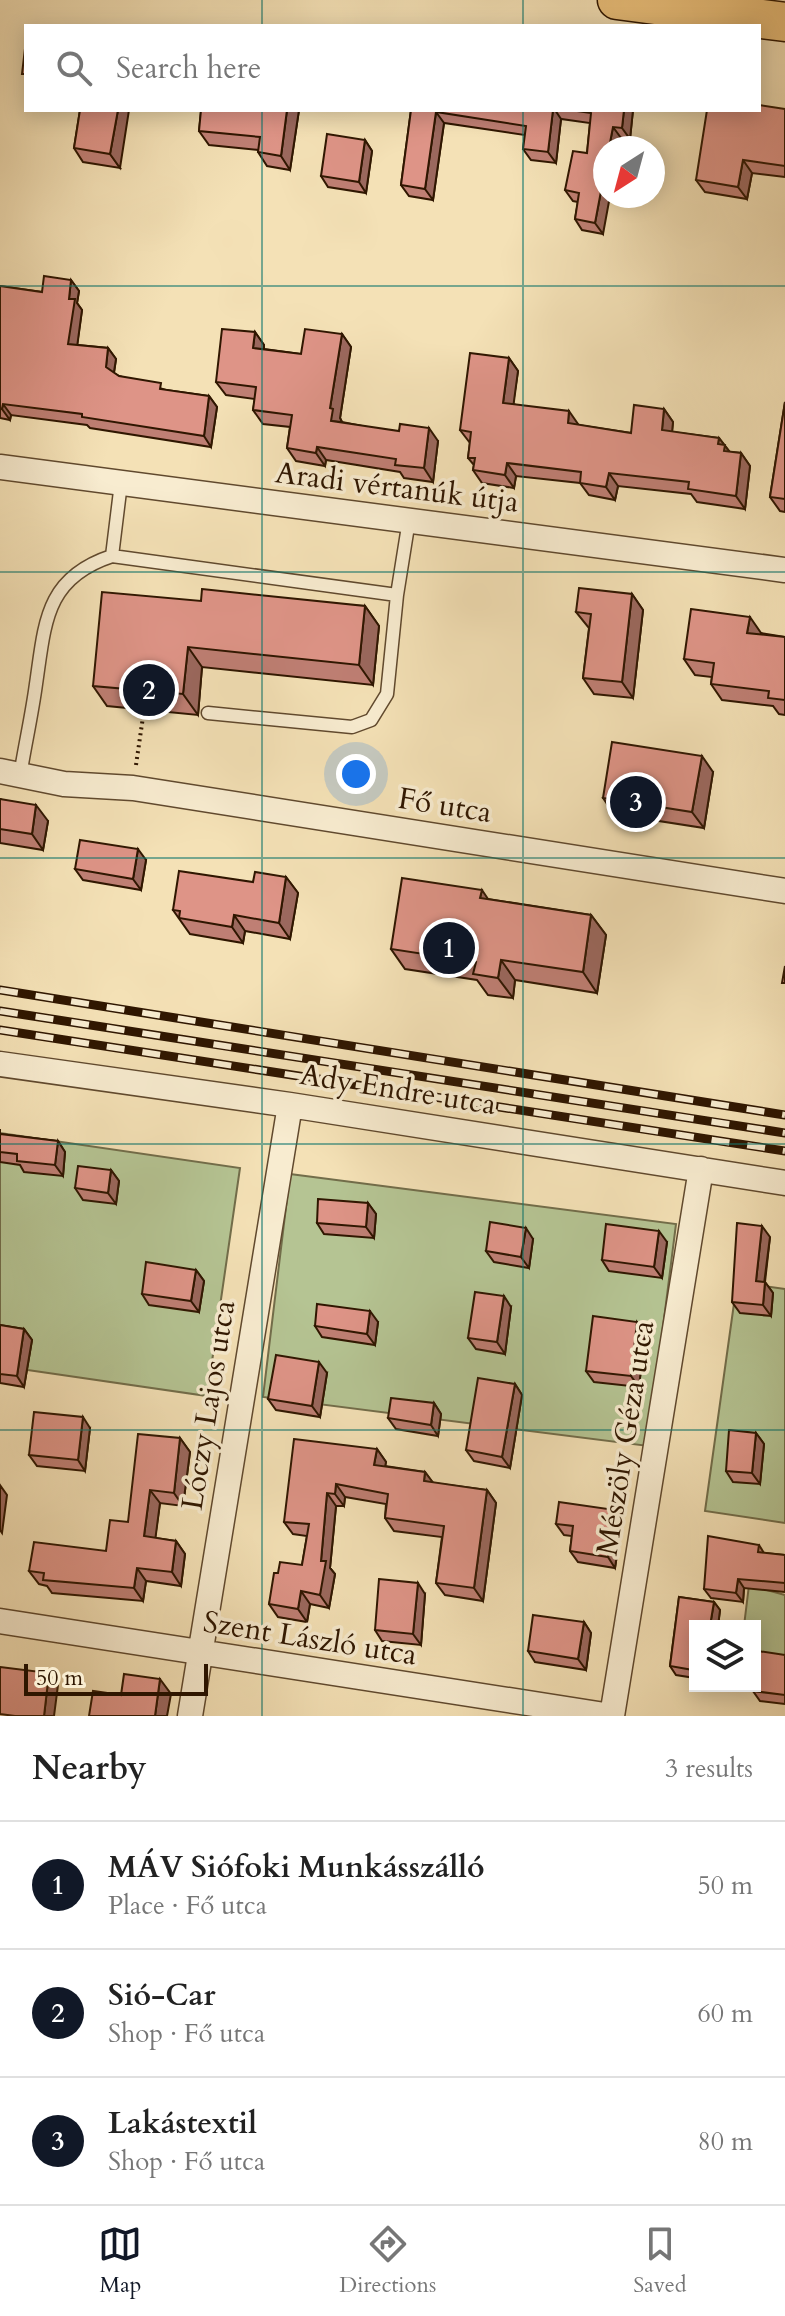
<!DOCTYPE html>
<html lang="en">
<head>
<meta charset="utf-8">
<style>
	body { margin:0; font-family:Cardo,serif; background:#f6f6f6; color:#222 }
	.controls { position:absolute; right:24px; bottom:24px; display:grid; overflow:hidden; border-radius:0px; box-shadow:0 4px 20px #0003 }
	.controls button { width:72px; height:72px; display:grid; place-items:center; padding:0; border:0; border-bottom:2px solid #e0e0e0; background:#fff; color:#222; font:40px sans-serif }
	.compass { position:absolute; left:593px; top:136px; width:72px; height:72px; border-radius:50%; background:#fff; box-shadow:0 4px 20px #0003; rotate:216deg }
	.scale { position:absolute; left:24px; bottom:20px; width:184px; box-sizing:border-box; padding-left:8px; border:4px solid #2f1600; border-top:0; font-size:22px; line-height:28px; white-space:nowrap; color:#2f1600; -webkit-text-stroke:6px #f8ecd0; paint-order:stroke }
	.you { position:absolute; left:356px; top:774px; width:28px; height:28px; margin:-20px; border:6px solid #fff; border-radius:50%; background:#1a73e8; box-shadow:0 0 0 12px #1a73e833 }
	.badge { display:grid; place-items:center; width:52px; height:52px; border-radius:50%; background:#111827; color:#fff; font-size:26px; font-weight:700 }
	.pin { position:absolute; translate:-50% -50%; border:4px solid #fff; box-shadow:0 2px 8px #0006 }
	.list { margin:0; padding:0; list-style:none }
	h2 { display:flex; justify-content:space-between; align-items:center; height:104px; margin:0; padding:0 32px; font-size:34px }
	h2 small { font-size:26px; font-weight:400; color:#767676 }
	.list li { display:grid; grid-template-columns:52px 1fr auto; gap:24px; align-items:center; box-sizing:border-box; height:128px; padding:0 32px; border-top:2px solid #e0e0e0 }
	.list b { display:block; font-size:30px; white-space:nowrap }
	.list p { margin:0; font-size:26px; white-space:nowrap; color:#767676 }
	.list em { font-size:26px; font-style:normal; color:#767676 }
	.icon { flex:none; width:44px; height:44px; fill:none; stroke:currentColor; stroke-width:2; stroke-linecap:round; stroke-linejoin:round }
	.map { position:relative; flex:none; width:785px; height:1716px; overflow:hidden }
	.search { position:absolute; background:#fff; box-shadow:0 4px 20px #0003; left:24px; right:24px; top:24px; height:88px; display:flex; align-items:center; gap:20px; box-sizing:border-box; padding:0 28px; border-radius:0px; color:#767676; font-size:30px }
	.sheet { height:488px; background:#fff }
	nav { display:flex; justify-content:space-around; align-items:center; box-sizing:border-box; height:112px; border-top:2px solid #e0e0e0; background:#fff; font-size:22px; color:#767676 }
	nav a { display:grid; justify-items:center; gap:4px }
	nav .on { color:#111827 }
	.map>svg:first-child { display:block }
</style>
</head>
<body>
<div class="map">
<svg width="785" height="1716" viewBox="0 0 785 1716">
	<rect width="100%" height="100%" fill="#f4e1b6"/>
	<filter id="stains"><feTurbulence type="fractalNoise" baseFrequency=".0025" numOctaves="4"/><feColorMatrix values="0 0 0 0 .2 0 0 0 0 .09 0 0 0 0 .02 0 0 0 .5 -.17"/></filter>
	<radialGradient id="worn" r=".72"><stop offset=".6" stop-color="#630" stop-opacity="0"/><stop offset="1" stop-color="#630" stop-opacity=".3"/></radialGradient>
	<path fill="#b5c493" stroke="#726d4a" stroke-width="2" d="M 0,1133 L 240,1168 L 207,1396 L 0,1366 Z
		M 290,1174 L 676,1224 L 648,1446 L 263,1397 Z
		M 737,1282 L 785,1289 L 785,1523 L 705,1511 Z
		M 749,1585 L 785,1595 L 785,1661 L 755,1657 L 755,1626 L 744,1626 Z"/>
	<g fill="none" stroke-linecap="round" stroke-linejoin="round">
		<g stroke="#60492e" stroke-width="15">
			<path id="lane" d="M 112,556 L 121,483
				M 397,595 L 409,520
				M 20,776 C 25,745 32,714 36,684 C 45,623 45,578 112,556 L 397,595 L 387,694 L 371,720 L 352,727 L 208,713"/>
		</g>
		<g stroke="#60492e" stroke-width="27">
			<path id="street" d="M 0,467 L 785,570
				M 0,771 L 64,784 L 133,788 L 785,891
				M 0,1064 L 290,1105 L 785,1183
				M 0,1621 L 611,1716
				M 190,1716 L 290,1105
				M 612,1716 L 701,1169"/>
		</g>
		<g stroke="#2f1600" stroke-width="41">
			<path id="primary" d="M 617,0 L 785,22"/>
		</g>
		<path stroke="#2f1600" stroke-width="4" stroke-dasharray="2 4" stroke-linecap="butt" d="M 136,765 L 144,710"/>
		<use href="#lane" stroke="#f8ecd0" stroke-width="12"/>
		<use href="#street" stroke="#f8ecd0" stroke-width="24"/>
		<use href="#primary" stroke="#eac07b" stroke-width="38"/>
		<g stroke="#2f1600" stroke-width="9">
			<path id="rail" d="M 0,990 L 785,1115
				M 0,1011 L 785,1133
				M 0,1030 L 785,1151"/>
		</g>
		<use href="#rail" stroke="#f8ecd0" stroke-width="6" stroke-dasharray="18" stroke-linecap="butt"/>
	</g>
	<path fill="#bf7f74" stroke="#2f1600" stroke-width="2" d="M 785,109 L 785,177 L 752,173 L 747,199 L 705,192 L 696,180 Z
		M 80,110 L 120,168 L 83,162 L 74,148 Z
		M 193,110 L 299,110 L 290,170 L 267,166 L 258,152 L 258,150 L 209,145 L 199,131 L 201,111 Z
		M 411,110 L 633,110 L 630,139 L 621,138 L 619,148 L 605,148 L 603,234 L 582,230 L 575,219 L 578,202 L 573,201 L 565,190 L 587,153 L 590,123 L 561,119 L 556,163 L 531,160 L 523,149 L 525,135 L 444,123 L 433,200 L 409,196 L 401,185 Z
		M 365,140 L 372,151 L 366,193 L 328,187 L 321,176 Z
		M 71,280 L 79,291 L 77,303 L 82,310 L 77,345 L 108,348 L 116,359 L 114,373 L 119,376 L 166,390 L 209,396 L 217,407 L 211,447 L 90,428 L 87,425 L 11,415 L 10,420 L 0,418 L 0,286 L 42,292 Z
		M 255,332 L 264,345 L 264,349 L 301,354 L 342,334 L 351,347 L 340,418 L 342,422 L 438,441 L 433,482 L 404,478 L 400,472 L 326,460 L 325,466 L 296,461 L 287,448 L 290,427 L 263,424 L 253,410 L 255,399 L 226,395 L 216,382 Z
		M 509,358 L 518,371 L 513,404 L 578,425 L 631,433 L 664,409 L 673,422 L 672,432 L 719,438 L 730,452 L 741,453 L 750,466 L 745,509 L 697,502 L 691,494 L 618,486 L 615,500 L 589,495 L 580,483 L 516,476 L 514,488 L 482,483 L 473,470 L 474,465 L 468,458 L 470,443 L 460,430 Z
		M 785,402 L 785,512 L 780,511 L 770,497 Z
		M 632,594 L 643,610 L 633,698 L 594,694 L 583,678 L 589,628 L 576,612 Z
		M 201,601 L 365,606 L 379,626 L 373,685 L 202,667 L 198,715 L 107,706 L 93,686 Z
		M 761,633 L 785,637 L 785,715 L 779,714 L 773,706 L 722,700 L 711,684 L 712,677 L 695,675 L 684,659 Z
		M 713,772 L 704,828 L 614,814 L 603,798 Z
		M 0,799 L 48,821 L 43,850 L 0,843 Z
		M 146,860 L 141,890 L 83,880 L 75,869 Z
		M 286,877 L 298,893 L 290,939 L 245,931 L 243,943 L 190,934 L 173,910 L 253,882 Z
		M 488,899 L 591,915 L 606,935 L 597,993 L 515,980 L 513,998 L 488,995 L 477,980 L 405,969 L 391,949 Z
		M 0,1129 L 0,1134 L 58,1141 L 65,1152 L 63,1176 L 24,1172 L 20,1165 L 0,1162 Z
		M 111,1170 L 119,1181 L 116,1204 L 83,1200 L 75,1188 Z
		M 368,1203 L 376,1214 L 374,1238 L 324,1234 L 317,1223 Z
		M 770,1237 L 765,1282 L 773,1293 L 771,1316 L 740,1313 L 732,1302 Z
		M 533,1239 L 529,1268 L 494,1262 L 486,1251 Z
		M 667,1242 L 662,1278 L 609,1271 L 602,1260 Z
		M 196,1270 L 204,1281 L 199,1312 L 149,1305 L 142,1294 Z
		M 511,1307 L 505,1354 L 476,1349 L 468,1338 Z
		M 378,1322 L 375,1345 L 322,1337 L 315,1326 Z
		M 0,1325 L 24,1329 L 32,1340 L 24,1387 L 0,1383 Z
		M 645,1333 L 639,1387 L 594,1382 L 586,1371 Z
		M 327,1373 L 320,1417 L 276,1410 L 268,1399 Z
		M 515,1384 L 522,1395 L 510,1468 L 474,1461 L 466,1450 Z
		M 434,1403 L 441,1414 L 438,1436 L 396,1429 L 388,1418 Z
		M 90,1428 L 85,1471 L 37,1466 L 29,1455 Z
		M 756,1433 L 764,1444 L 760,1484 L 733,1482 L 726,1471 Z
		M 180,1438 L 190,1452 L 183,1506 L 160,1503 L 155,1538 L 176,1541 L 185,1554 L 181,1586 L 146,1581 L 143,1601 L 52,1593 L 47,1586 L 39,1584 L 29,1571 L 106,1551 L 128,1522 Z
		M 377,1449 L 386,1462 L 385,1466 L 425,1472 L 433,1483 L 487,1490 L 496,1503 L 483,1601 L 445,1595 L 436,1583 L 442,1537 L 394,1531 L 385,1518 L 386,1504 L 345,1497 L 344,1506 L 336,1506 L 330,1568 L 335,1574 L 329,1608 L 310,1604 L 307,1622 L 278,1617 L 269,1604 L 278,1573 L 302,1565 L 307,1536 L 293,1534 L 284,1522 Z
		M 615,1510 L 622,1521 L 615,1568 L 578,1562 L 570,1551 L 572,1536 L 564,1535 L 556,1524 Z
		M 759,1545 L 764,1553 L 785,1555 L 785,1592 L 744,1588 L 743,1602 L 711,1598 L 704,1589 Z
		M 425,1594 L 421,1645 L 382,1641 L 375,1630 Z
		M 679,1597 L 714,1602 L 720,1610 L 718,1626 L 695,1626 L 695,1678 L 676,1675 L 670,1666 Z
		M 584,1622 L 591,1633 L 586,1670 L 535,1662 L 528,1651 Z
		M 785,1655 L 785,1704 L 760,1701 L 753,1691 Z"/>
	<path fill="#9b685e" stroke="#2f1600" stroke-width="2" d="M 118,110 L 129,110 L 120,168 L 110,154 Z
		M 287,110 L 299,110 L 290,170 L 281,156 Z
		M 553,110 L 555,110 L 561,119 L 556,163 L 548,152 Z
		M 624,110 L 633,110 L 630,139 L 622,128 Z
		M 436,112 L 444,123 L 433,200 L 425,189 Z
		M 613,127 L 621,138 L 619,148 L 609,148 Z
		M 365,140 L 372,151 L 366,193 L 359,182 Z
		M 743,160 L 752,173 L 747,199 L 738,187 Z
		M 605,170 L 605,196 L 610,196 L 603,234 L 595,223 Z
		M 71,280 L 79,291 L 77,303 L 82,310 L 76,355 L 68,344 L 69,299 Z
		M 255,332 L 264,345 L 263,361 L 253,348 Z
		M 342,334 L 351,347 L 340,418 L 342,422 L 331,421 L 330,408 Z
		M 108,348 L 116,359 L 113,378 L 106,367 Z
		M 509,358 L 518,371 L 512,416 L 503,403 Z
		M 209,396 L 217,407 L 211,447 L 204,436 Z
		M 3,404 L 11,415 L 10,420 L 2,409 Z
		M 664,409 L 673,422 L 671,443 L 662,430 Z
		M 569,411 L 578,424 L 577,436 L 568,423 Z
		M 429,428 L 438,441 L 433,482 L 424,468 Z
		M 719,438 L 734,458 L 733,464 L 718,444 Z
		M 317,447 L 326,460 L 325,466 L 316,453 Z
		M 741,453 L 750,466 L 745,509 L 736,496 Z
		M 507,463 L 516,476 L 514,488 L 505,475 Z
		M 609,473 L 618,486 L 615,500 L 606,487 Z
		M 632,594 L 643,610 L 633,698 L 622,682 Z
		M 365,606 L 379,626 L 373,685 L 359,665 Z
		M 750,617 L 761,633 L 759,648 L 747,633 Z
		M 188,647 L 202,667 L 198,715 L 183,694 Z
		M 702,756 L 713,772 L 704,828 L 692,812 Z
		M 36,805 L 48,821 L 43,850 L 32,834 Z
		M 138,849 L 146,860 L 141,890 L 133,879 Z
		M 286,877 L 298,893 L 290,939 L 279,923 Z
		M 482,890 L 496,911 L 480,898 Z
		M 234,915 L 245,931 L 243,943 L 232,927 Z
		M 591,915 L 606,935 L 597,993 L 583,972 Z
		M 501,960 L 515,980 L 513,998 L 498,978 Z
		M 58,1141 L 65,1152 L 63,1176 L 55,1165 Z
		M 111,1170 L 119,1181 L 116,1204 L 108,1193 Z
		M 368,1203 L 376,1214 L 374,1238 L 366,1227 Z
		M 762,1226 L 770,1237 L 763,1292 L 756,1281 Z
		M 526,1228 L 533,1239 L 529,1268 L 521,1257 Z
		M 659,1231 L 667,1242 L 662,1278 L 654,1267 Z
		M 196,1270 L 204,1281 L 199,1312 L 191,1301 Z
		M 765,1282 L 773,1293 L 771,1316 L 763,1305 Z
		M 504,1296 L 511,1307 L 505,1354 L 497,1342 Z
		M 370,1311 L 378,1322 L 375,1345 L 367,1334 Z
		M 637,1322 L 645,1333 L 639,1387 L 631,1376 Z
		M 24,1329 L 32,1340 L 24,1387 L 17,1376 Z
		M 319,1362 L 327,1373 L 320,1417 L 312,1406 Z
		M 515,1384 L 522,1395 L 510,1468 L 502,1457 Z
		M 434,1403 L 441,1414 L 438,1436 L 431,1425 Z
		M 83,1417 L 90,1428 L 85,1471 L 78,1460 Z
		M 756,1433 L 764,1444 L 760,1484 L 752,1473 Z
		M 180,1438 L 190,1452 L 183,1506 L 174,1493 Z
		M 377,1449 L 386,1462 L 383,1478 L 374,1465 Z
		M 425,1472 L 434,1484 L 424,1481 Z
		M 336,1484 L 345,1497 L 344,1506 L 335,1494 Z
		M 0,1485 L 7,1495 L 2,1533 L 0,1530 Z
		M 150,1490 L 160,1503 L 154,1549 L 144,1536 Z
		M 487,1490 L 496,1503 L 483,1601 L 474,1588 Z
		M 327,1493 L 336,1506 L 330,1568 L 335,1574 L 329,1608 L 320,1595 L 321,1561 Z
		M 615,1510 L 622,1521 L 615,1568 L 608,1557 Z
		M 176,1541 L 185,1554 L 181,1586 L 172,1572 Z
		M 137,1568 L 146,1581 L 143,1601 L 134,1588 Z
		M 738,1579 L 744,1588 L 743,1602 L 736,1593 Z
		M 418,1583 L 425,1594 L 421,1645 L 413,1634 Z
		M 301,1591 L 310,1604 L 307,1622 L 298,1609 Z
		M 714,1602 L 720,1610 L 718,1626 L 710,1626 Z
		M 584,1622 L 591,1633 L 586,1670 L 578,1659 Z
		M 49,1673 L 58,1685 L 54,1716 L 44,1716 Z
		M 160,1679 L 171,1694 L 167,1716 L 155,1716 Z"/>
	<path fill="#de9487" stroke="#2f1600" stroke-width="2" d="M 26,40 L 26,74 L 22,74 Z
		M 759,105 L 785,109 L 785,166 L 743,160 L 738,187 L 696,180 L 707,110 L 759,110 Z
		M 80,110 L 118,110 L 110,154 L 74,148 Z
		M 201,110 L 287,110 L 281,156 L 258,152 L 260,137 L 199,131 Z
		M 411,110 L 553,110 L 548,152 L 523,149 L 526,126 L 436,112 L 425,189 L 401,185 Z
		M 570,110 L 624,110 L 622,128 L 613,127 L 609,148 L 605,148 L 605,170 L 595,223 L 575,219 L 579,193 L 565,190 L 573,151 L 587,153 L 591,113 Z
		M 327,134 L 365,140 L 359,182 L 321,176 Z
		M 44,276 L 71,280 L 69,299 L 75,299 L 68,344 L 108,348 L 106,367 L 119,376 L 161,383 L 160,389 L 209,396 L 204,436 L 82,417 L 82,414 L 3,404 L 2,409 L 0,408 L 0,286 L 42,292 Z
		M 222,329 L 255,332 L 253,348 L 301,354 L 305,329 L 342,334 L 330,408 L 333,409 L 331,421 L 399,431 L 400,424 L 429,428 L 424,468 L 395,465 L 396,459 L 317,447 L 316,453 L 287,448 L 292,415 L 253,410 L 256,387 L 216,382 Z
		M 470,353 L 509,358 L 503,403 L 569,411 L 568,423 L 631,433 L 634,405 L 664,409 L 662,430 L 719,438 L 718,444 L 725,445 L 724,451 L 741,453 L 736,496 L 688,489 L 689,482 L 609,473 L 606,487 L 580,483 L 581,472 L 507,463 L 505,475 L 473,470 L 475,458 L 468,458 L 471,432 L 460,430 Z
		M 785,402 L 785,499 L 770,497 Z
		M 579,588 L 632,594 L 622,682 L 583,678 L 591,614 L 576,612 Z
		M 202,589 L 365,606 L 359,665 L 188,647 L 183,694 L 93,686 L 102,592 L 201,601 Z
		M 691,609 L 750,617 L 747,633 L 785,637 L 785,700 L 768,698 L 769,691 L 711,684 L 714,663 L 684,659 Z
		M 612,742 L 702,756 L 692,812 L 603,798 Z
		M 0,799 L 36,805 L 32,834 L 0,829 Z
		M 80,840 L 138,849 L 133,879 L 75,869 Z
		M 179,871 L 253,882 L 255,872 L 286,877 L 279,923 L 234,915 L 232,927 L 179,918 L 180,911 L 173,910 Z
		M 402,878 L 482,890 L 480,898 L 591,915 L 583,972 L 501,960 L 498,978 L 473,974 L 476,962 L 391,949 Z
		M 785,966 L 785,983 L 782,983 Z
		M 0,1134 L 58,1141 L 55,1165 L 17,1161 L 17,1154 L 0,1152 Z
		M 78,1166 L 111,1170 L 108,1193 L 75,1188 Z
		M 318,1199 L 368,1203 L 366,1227 L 317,1223 Z
		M 490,1222 L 526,1228 L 521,1257 L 486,1251 Z
		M 737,1223 L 762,1226 L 756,1281 L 765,1282 L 763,1305 L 732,1302 Z
		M 606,1224 L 659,1231 L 654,1267 L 602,1260 Z
		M 146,1262 L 196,1270 L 191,1301 L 142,1294 Z
		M 475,1292 L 504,1296 L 497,1342 L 468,1338 Z
		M 317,1304 L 370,1311 L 367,1334 L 315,1326 Z
		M 593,1316 L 637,1322 L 631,1376 L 586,1371 Z
		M 0,1325 L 24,1329 L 17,1376 L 0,1374 Z
		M 276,1355 L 319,1362 L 312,1406 L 268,1399 Z
		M 478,1378 L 515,1384 L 502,1457 L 466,1450 Z
		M 391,1398 L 434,1403 L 431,1425 L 388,1418 Z
		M 34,1412 L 83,1417 L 78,1460 L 29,1455 Z
		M 729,1430 L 756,1433 L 752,1473 L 726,1471 Z
		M 138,1434 L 180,1438 L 174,1493 L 150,1490 L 144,1536 L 176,1541 L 172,1572 L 137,1568 L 134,1588 L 43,1580 L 44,1573 L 29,1571 L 34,1542 L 106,1551 L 110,1520 L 128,1522 Z
		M 294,1439 L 377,1449 L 374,1465 L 425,1472 L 424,1481 L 487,1490 L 474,1588 L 436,1583 L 444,1526 L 385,1518 L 388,1494 L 336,1484 L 335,1494 L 327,1493 L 321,1561 L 326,1561 L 320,1595 L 301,1591 L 298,1609 L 269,1604 L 274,1573 L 278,1573 L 280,1562 L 302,1565 L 309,1524 L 284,1522 Z
		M 559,1502 L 615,1510 L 608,1557 L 570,1551 L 573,1526 L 556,1524 Z
		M 708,1536 L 759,1545 L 758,1552 L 785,1555 L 785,1583 L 738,1579 L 736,1593 L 704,1589 Z
		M 379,1579 L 418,1583 L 413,1634 L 375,1630 Z
		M 679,1597 L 714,1602 L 710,1626 L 695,1626 L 695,1664 L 694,1663 L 693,1670 L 670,1666 Z
		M 533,1615 L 584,1622 L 578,1659 L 528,1651 Z
		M 758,1651 L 785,1655 L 785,1695 L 753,1691 L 753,1686 L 755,1686 L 755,1674 Z
		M 0,1667 L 49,1673 L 44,1716 L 15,1716 L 0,1714 Z
		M 124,1674 L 160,1679 L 155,1716 L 89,1716 L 93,1691 L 121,1695 Z"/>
	<path fill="none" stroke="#0f766e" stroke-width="2" stroke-opacity="0.55" d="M 262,0 L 262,26M 523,0 L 523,26M 262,110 L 262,1716M 523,110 L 523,1716M 0,286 L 785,286M 0,572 L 785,572M 0,858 L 785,858M 0,1144 L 785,1144M 0,1430 L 785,1430"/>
	<g text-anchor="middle" stroke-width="7" stroke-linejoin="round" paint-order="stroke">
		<g font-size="30" fill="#2f1600" stroke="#f8ecd0">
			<text transform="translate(397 487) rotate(7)" y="10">Aradi vértanúk útja</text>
			<text transform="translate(445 805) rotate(9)" y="10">Fő utca</text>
			<text transform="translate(398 1089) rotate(9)" y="10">Ady Endre utca</text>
			<text transform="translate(208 1405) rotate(-81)" y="10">Lóczy Lajos utca</text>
			<text transform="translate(625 1438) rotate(-81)" y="10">Mészöly Géza utca</text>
			<text transform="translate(310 1638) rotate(9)" y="10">Szent László utca</text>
		</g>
	</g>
	<rect width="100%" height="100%" filter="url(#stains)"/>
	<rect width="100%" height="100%" fill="url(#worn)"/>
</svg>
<div class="controls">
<button><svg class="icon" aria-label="layers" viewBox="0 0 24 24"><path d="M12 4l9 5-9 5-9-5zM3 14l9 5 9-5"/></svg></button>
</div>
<svg class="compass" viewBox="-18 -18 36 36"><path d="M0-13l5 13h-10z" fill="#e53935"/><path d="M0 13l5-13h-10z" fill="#767676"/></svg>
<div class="scale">50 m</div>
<div class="you"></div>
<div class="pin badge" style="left:449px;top:948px">1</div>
<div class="pin badge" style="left:149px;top:690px">2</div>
<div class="pin badge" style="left:636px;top:802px">3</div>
<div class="search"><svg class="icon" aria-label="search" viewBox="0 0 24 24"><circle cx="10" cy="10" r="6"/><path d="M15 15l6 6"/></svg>Search here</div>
</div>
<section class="sheet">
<h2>Nearby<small>3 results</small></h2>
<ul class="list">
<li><span class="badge">1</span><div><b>MÁV Siófoki Munkásszálló</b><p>Place · Fő utca</p></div><em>50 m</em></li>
<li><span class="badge">2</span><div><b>Sió-Car</b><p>Shop · Fő utca</p></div><em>60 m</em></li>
<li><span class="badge">3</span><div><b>Lakástextil</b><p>Shop · Fő utca</p></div><em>80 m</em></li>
</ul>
</section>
<nav>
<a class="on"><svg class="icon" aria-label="map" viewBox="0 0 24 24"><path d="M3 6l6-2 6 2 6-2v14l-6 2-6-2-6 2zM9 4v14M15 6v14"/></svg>Map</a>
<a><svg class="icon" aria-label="directions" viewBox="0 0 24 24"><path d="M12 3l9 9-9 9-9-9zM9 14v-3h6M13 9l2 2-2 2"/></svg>Directions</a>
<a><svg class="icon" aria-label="saved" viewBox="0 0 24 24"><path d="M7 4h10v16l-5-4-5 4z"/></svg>Saved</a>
</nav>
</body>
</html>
